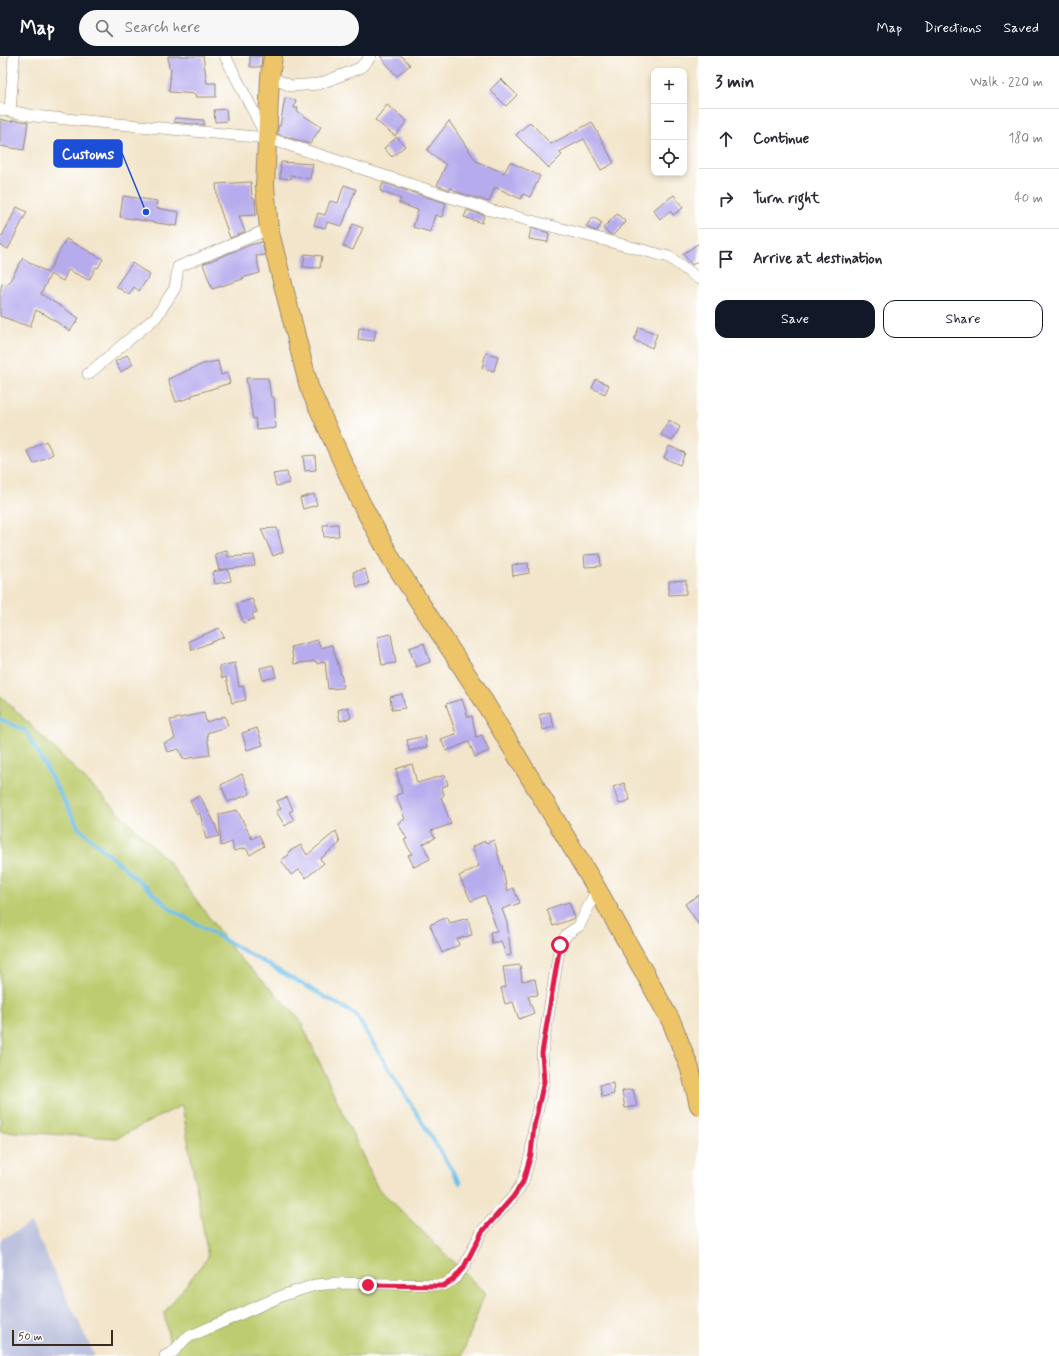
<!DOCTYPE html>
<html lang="en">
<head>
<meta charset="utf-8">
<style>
	body { margin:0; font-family:Mynerve,sans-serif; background:#f7f7f7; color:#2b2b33 }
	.controls { position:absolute; right:12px; top:12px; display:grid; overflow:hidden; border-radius:8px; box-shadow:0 2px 6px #0003 }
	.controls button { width:36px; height:36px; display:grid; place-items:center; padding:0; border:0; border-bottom:1px solid #e1e1e2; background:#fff; color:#2b2b33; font:20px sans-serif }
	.scale { position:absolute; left:12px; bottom:10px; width:101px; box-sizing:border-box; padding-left:4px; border:2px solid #3b2a1e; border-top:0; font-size:11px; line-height:14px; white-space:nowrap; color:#3b2a1e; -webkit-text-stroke:3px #fff; paint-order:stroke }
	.stop { position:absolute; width:12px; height:12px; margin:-9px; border:3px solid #e11d48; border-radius:50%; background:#fff }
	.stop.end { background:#e11d48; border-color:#fff; box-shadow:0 1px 4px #0008 }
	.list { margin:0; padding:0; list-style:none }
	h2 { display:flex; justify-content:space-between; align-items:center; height:52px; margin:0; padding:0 16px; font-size:17px }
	h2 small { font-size:13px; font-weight:400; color:#7c7c81 }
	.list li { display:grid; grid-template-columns:26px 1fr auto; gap:12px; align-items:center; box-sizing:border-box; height:60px; padding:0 16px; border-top:1px solid #e1e1e2 }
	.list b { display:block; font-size:15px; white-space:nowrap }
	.list em { font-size:13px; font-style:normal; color:#7c7c81 }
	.actions { display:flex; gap:8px; padding:12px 16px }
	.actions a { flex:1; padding:9px 0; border:1px solid #111827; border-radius:12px; text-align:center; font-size:14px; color:#111827 }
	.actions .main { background:#111827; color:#fff }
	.icon { flex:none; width:22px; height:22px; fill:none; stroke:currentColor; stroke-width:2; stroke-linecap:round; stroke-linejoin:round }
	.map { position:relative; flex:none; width:699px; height:1300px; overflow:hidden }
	header { display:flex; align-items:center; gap:24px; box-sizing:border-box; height:56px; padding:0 20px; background:#111827; color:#fff }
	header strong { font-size:19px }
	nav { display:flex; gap:22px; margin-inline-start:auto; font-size:14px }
	.search { width:280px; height:36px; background:#f7f7f7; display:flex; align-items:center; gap:10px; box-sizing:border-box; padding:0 14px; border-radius:22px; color:#7c7c81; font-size:15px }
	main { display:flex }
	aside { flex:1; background:#fff }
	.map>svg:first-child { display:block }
</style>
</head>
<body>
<header>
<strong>Map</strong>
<div class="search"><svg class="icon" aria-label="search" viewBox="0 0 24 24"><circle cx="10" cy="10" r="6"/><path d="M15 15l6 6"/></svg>Search here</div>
<nav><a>Map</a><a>Directions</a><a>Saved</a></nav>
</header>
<main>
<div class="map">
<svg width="699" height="1300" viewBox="0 0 699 1300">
	<rect width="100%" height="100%" fill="#fff"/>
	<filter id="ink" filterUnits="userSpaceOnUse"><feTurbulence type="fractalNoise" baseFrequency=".025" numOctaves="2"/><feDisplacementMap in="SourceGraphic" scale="8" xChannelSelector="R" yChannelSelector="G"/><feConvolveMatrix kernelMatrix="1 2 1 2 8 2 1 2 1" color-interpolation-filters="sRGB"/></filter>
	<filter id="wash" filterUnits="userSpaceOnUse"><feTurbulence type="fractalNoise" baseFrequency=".012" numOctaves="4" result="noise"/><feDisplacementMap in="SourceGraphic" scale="16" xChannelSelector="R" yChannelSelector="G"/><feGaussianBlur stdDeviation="0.9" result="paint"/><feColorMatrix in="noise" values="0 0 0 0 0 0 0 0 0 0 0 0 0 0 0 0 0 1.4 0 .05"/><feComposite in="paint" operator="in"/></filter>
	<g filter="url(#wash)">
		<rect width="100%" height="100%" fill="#f2e5cb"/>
		<path fill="#bdc3de" d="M 31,1167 L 95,1300 L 0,1300 L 0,1184 Z"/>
		<path fill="#bdcc6f" stroke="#7c7b46" d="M 0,639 L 166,803 L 236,898 L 299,962 L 377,1131 L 485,1237 L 462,1300 L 172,1300 L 164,1257 L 208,1201 L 182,1049 L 117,1082 L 0,1075 Z"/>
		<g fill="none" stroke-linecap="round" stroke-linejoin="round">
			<path stroke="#6ebfe9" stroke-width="4" d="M 0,663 L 26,675 L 79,772 L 172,854 L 355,958 L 460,1127"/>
		</g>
		<g id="blocks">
			<path fill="#b6abed" d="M 168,0 L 203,0 L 207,27 L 216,27 L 216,41 L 195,41 L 196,38 L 169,36 L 171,12 L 169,12 Z
				M 250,0 L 262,0 L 261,11 L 250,11 Z
				M 380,0 L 402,0 L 410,9 L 397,20 Z
				M 501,23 L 517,39 L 506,50 L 490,34 Z
				M 285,42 L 296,44 L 294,52 L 298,52 L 297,55 L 321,71 L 310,88 L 278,78 L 278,70 L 280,70 Z
				M 387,49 L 407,65 L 395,80 L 375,64 Z
				M 226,53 L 227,65 L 215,66 L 214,54 Z
				M 175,62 L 204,64 L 204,69 L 174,66 Z
				M 0,63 L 12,66 L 12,64 L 28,66 L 24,94 L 0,90 Z
				M 449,65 L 476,105 L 504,117 L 510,106 L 540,120 L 530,141 L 523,138 L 521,143 L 495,131 L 489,146 L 457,136 L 451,132 L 450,134 L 437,129 L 446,109 L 427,94 Z
				M 530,66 L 551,88 L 592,66 L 614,107 L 601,114 L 584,83 L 559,96 L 562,99 L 549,112 L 516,79 Z
				M 397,81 L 405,90 L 392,101 L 384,92 Z
				M 281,106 L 313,108 L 310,123 L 291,119 L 291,123 L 280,122 Z
				M 251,126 L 252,141 L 255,143 L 256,159 L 239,160 L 245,176 L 230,182 L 218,147 L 216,128 Z
				M 383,127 L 446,147 L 442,161 L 435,159 L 430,176 L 413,171 L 418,154 L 399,147 L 401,143 L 380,135 Z
				M 344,129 L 356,133 L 342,170 L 327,166 L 325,172 L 314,169 L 318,157 L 325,159 L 330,145 L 338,147 Z
				M 674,139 L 683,152 L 673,159 L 670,155 L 660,163 L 653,154 Z
				M 123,140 L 157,145 L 156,152 L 179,156 L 177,170 L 120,161 Z
				M 17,151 L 27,156 L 8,193 L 0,189 L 0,180 L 2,180 Z
				M 467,154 L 484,159 L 482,167 L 464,161 Z
				M 617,158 L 626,166 L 613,179 L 609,178 L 603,172 Z
				M 593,161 L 602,167 L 597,175 L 591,173 L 586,170 Z
				M 353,168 L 363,172 L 353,194 L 343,190 Z
				M 531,172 L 549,177 L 548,186 L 529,183 Z
				M 66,183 L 103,203 L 98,212 L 96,211 L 89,224 L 68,214 L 63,225 L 50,218 L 50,219 L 41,238 L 79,262 L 70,275 L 43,257 L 43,258 L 36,254 L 30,271 L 0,260 L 0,237 L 2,227 L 8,228 L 23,202 L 48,217 Z
				M 262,186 L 265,199 L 256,200 L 260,217 L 242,222 L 243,223 L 212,233 L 203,208 L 250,189 Z
				M 699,187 L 699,204 L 692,209 L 683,198 Z
				M 305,198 L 322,200 L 320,212 L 303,211 Z
				M 132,207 L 150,219 L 139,235 L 134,231 L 129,239 L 116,230 Z
				M 639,271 L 657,278 L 652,292 L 634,284 Z
				M 359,272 L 376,274 L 374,285 L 358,283 Z
				M 486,297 L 498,300 L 494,315 L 482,312 Z
				M 127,299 L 133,308 L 121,316 L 115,306 Z
				M 218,305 L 221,319 L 227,317 L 230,327 L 192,339 L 192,341 L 176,346 L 168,323 L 203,308 Z
				M 246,322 L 268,322 L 271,341 L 274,341 L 276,372 L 257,374 L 255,362 L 253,363 Z
				M 596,323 L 609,329 L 605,338 L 592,332 Z
				M 669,364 L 680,371 L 672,385 L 661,379 Z
				M 46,385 L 53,398 L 34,408 L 27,395 Z
				M 669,390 L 685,397 L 680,409 L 664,402 Z
				M 315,399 L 316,414 L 305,415 L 303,400 Z
				M 287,416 L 289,427 L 276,430 L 273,418 Z
				M 314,438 L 317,449 L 303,453 L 300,442 Z
				M 338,468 L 339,480 L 324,481 L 323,469 Z
				M 277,472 L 283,496 L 273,500 L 261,473 Z
				M 227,495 L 228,501 L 254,499 L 255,510 L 219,514 L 215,498 Z
				M 600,498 L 601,510 L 585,511 L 584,499 Z
				M 528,507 L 529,517 L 513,520 L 512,509 Z
				M 228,513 L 231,525 L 215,528 L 213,516 Z
				M 365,513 L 369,528 L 357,531 L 353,516 Z
				M 686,524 L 686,538 L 669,539 L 669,525 Z
				M 252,543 L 257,556 L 252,558 L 254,563 L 243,567 L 237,548 Z
				M 219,572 L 224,581 L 192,594 L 189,585 Z
				M 391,578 L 396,607 L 382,609 L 377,581 Z
				M 318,584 L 320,592 L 332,589 L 342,622 L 343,632 L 328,633 L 325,605 L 317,608 L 316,605 L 294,608 L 291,591 Z
				M 424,587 L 430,606 L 416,611 L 409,592 Z
				M 235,607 L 239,631 L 243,630 L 246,644 L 232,647 L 226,621 L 222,622 L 219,610 Z
				M 273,609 L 276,621 L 263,624 L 260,612 Z
				M 402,638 L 405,652 L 392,654 L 390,641 Z
				M 462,643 L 468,661 L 472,660 L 476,681 L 482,679 L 489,695 L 475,701 L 469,686 L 446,695 L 441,683 L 456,678 L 446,648 Z
				M 348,651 L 351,662 L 340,665 L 338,654 Z
				M 550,656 L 554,671 L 543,674 L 539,659 Z
				M 204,657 L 206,666 L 225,660 L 228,670 L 207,677 L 210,699 L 183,703 L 179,693 L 167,696 L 164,687 L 175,683 L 170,664 Z
				M 257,672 L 263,689 L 247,694 L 242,677 Z
				M 425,680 L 427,691 L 409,695 L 407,684 Z
				M 412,708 L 417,727 L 445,719 L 448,729 L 442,731 L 444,739 L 441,741 L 451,768 L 431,775 L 435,782 L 423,788 L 430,803 L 414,811 L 408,799 L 412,798 L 404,784 L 407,783 L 398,767 L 405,763 L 396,739 L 402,737 L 396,713 Z
				M 242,718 L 250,738 L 228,746 L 221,729 Z
				M 624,727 L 630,744 L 619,748 L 613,731 Z
				M 200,740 L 215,768 L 219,780 L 206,783 L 200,757 L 197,759 L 190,745 Z
				M 287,741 L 293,754 L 289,756 L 294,764 L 285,770 L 276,755 L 281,753 L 277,745 Z
				M 237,754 L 252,783 L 259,779 L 264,790 L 250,799 L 246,792 L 234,795 L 232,786 L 221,790 L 219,758 Z
				M 336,775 L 340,787 L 320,803 L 324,807 L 306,822 L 299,814 L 291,819 L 281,804 L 289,799 L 288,796 L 301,789 L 307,799 Z
				M 494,784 L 501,809 L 502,809 L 507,835 L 513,832 L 520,847 L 502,853 L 507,867 L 511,899 L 506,900 L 501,885 L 492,887 L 490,876 L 497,875 L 485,839 L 471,845 L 459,820 L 479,810 L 472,791 L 485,785 L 486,787 Z
				M 699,839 L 699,869 L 685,848 Z
				M 569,846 L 575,862 L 553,870 L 547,853 Z
				M 447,861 L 450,867 L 468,862 L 472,879 L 457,883 L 459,889 L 442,897 L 430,869 Z
				M 520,909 L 522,925 L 535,923 L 538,939 L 528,940 L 534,957 L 519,963 L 513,946 L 505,948 L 501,932 L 506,931 L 503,911 Z
				M 613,1027 L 614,1038 L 602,1041 L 600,1029 Z
				M 633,1033 L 637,1050 L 625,1052 L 622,1035 Z"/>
		</g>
	</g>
	<g filter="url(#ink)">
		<use href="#blocks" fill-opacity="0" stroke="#968874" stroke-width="1"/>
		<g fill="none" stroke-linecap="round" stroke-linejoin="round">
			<g stroke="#968874" stroke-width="12">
				<path id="minor" d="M 225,0 L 265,78
					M 270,21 L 291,30 L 319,28 L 360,12 L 371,0
					M 0,53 L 34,60 L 267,82 L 490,154 L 669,201 L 699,223
					M 10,55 L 14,0
					M 88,318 L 156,261 L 175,232 L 178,211 L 269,173
					M 165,1300 L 172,1297 L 186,1282 L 284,1239 L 315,1229 L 339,1227 L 443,1229 L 453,1224 L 464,1211 L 482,1175 L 513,1141 L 523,1126 L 531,1097 L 534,1070 L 544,1025 L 542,997 L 560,889 L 567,878 L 579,870 L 597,833"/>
			</g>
			<g stroke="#968874" stroke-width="20">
				<path id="trunk" d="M 273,0 L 270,21 L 265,130 L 269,173 L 309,331 L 360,445 L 392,504 L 479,637 L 597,833 L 644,916 L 672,967 L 690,1013 L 699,1049"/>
			</g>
			<use href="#minor" stroke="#fff" stroke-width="11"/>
			<use href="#trunk" stroke="#eec469" stroke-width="18"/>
		</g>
	</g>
	<g fill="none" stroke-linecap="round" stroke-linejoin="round" filter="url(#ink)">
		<path stroke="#e11d48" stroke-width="5" d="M 368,1229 L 443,1230 L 453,1224 L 464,1211 L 482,1176 L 513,1141 L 523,1126 L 531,1098 L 534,1070 L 544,1025 L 542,997 L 560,889"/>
	</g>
	<path fill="none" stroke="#1d4ed8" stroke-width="1.5" d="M146 156L122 97"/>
	<circle fill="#1d4ed8" stroke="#fff" stroke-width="1.5" cx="146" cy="156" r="4"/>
	<rect fill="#1d4ed8" stroke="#1d4ed8" stroke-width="1.5" x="54" y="84" width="68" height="27" rx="4"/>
	<g font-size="15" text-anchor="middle" font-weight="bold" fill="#fff">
		<text x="88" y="103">Customs</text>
	</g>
</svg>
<div class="controls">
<button>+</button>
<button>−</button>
<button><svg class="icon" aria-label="locate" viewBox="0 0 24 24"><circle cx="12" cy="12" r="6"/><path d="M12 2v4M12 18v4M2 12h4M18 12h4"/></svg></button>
</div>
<div class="scale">50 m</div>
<div class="stop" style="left:560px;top:889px"></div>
<div class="stop end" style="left:368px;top:1229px"></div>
</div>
<aside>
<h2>3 min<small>Walk · 220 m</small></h2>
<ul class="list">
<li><svg class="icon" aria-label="ahead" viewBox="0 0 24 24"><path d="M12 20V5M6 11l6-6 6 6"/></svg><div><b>Continue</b></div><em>180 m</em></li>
<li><svg class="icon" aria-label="right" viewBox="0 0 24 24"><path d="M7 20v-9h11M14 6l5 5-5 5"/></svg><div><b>Turn right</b></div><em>40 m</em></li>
<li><svg class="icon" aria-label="arrive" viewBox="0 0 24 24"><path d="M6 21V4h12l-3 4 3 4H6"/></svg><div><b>Arrive at destination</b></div></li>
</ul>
<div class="actions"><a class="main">Save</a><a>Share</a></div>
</aside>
</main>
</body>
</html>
